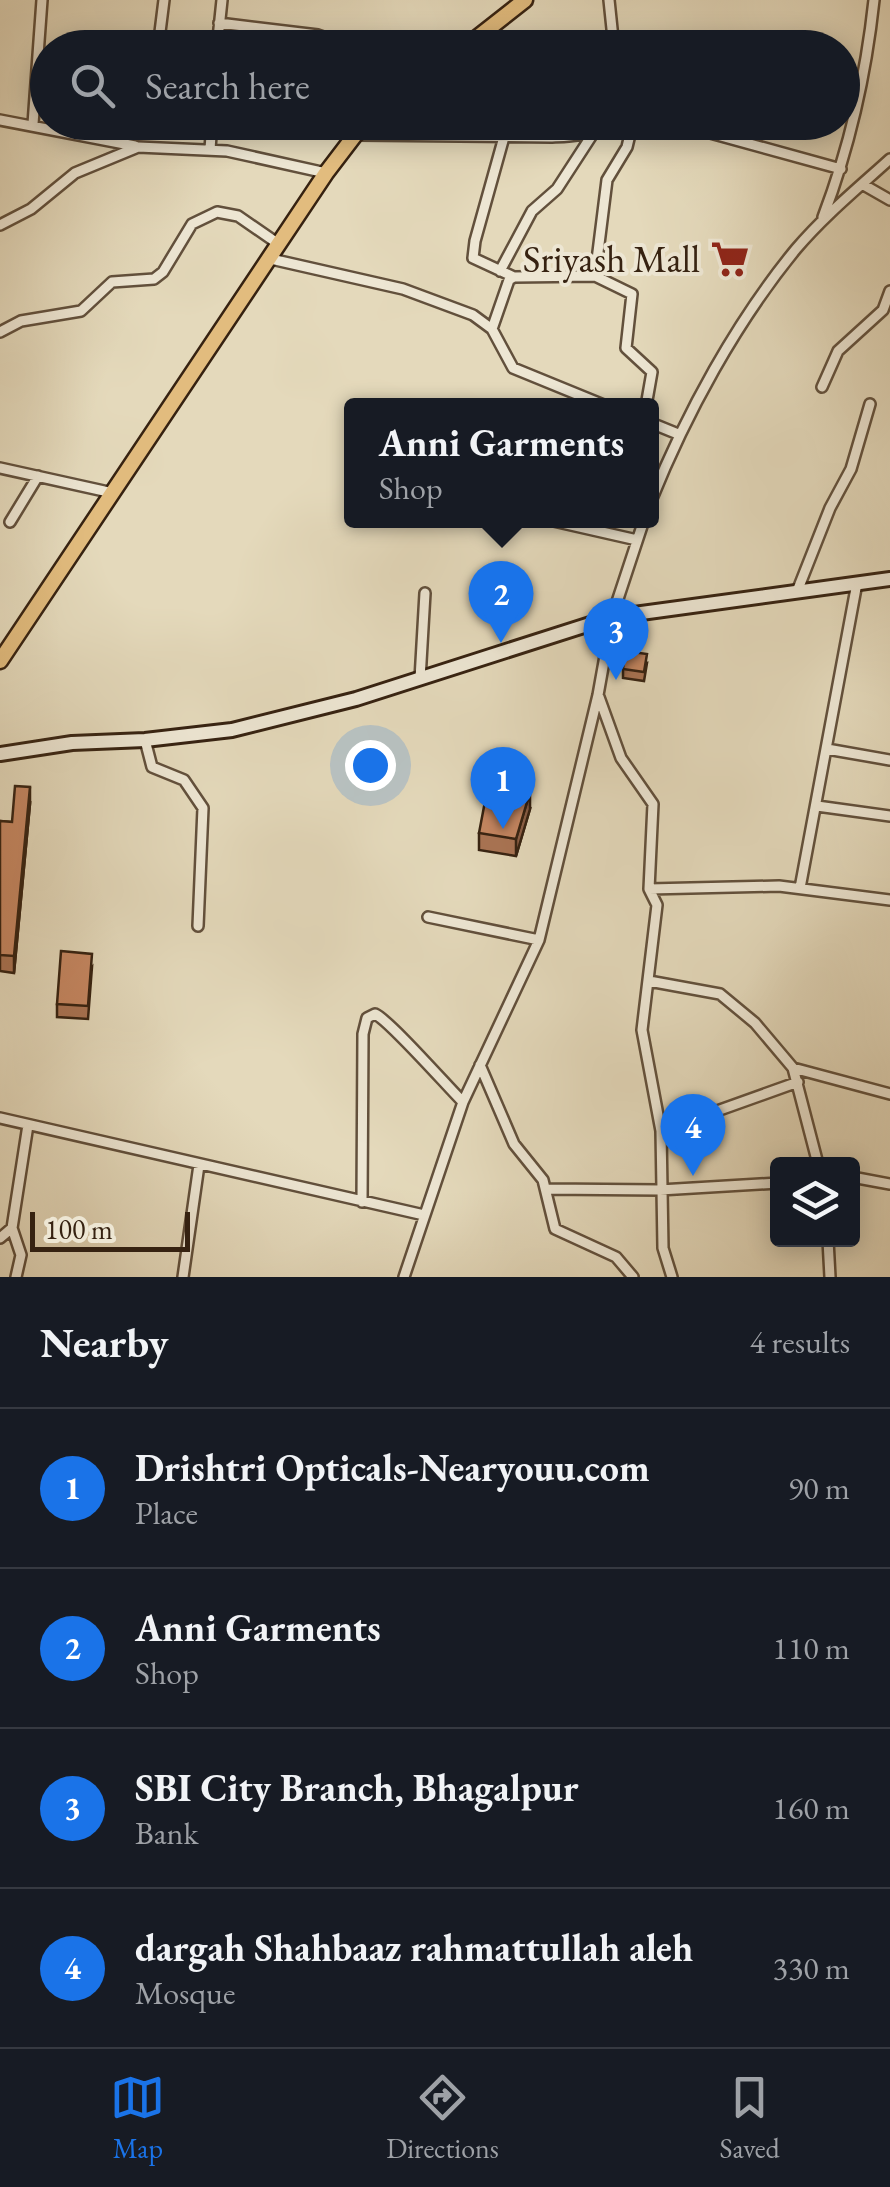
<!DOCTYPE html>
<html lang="en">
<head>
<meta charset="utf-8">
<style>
	body { margin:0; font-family:"EB Garamond",serif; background:#242831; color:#f1f3f6 }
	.controls { position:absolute; right:30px; bottom:30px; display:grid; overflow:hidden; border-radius:10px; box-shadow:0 5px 25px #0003 }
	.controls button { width:90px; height:90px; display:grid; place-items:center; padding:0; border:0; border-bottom:2px solid #363941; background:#171b24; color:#f1f3f6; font:50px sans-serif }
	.scale { position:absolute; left:30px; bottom:25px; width:160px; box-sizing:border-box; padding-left:10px; border:5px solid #362211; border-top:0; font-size:28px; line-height:35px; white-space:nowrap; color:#362211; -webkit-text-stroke:8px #ede6d3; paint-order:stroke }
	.you { position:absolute; left:370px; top:765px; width:35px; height:35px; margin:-25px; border:8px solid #fff; border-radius:50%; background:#1a73e8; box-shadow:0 0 0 15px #1a73e833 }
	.badge { display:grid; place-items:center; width:65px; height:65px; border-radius:50%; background:#1a73e8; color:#fff; font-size:32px; font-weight:700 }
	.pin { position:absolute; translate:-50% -82px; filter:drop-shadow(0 2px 5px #0008) }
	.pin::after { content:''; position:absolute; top:52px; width:35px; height:30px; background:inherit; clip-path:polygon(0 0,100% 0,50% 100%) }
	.popup { position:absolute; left:344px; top:398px; width:315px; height:130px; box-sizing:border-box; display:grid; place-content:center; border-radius:10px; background:#171b24; filter:drop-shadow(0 2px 8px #0005); font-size:32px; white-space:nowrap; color:#9ea1a6 }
	.popup b { font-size:38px; color:#f1f3f6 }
	.popup::after { content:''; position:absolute; left:50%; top:100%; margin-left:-20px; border:20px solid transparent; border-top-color:#171b24 }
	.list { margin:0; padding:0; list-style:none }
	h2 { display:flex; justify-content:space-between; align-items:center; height:130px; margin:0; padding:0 40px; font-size:42px }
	h2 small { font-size:32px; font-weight:400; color:#9ea1a6 }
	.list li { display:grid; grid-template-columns:65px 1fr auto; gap:30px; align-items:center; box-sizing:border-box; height:160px; padding:0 40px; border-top:2px solid #363941 }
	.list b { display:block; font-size:38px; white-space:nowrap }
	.list p { margin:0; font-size:32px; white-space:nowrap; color:#9ea1a6 }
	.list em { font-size:32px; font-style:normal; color:#9ea1a6 }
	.icon { flex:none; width:55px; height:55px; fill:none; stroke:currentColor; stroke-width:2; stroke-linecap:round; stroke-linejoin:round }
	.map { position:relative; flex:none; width:890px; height:1277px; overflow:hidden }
	.search { position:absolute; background:#171b24; box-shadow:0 5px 25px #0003; left:30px; right:30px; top:30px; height:110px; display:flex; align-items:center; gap:25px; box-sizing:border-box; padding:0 35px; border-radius:55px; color:#9ea1a6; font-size:38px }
	.sheet { height:770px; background:#171b24 }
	nav { display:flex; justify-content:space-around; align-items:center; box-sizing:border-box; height:140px; border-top:2px solid #363941; background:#171b24; font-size:28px; color:#9ea1a6 }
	nav a { display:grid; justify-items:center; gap:5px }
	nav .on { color:#1a73e8 }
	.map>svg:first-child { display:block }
</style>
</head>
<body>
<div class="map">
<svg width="890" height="1277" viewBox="0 0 890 1277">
	<rect width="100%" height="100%" fill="#e4d9bb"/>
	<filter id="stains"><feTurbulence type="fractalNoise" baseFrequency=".002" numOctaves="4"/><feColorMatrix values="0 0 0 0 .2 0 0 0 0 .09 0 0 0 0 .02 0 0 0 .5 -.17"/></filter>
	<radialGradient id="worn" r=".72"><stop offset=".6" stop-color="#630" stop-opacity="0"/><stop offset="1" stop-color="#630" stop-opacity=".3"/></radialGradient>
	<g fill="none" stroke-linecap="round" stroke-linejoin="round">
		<g stroke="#62503c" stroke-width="14">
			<path id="street" d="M 609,0 L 614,48
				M 219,23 L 318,35 L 356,48
				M 158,48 L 164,0
				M 217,48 L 222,0
				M 0,120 L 135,146
				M 670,122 L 841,169
				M 33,124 L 42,0
				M 357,135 L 552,137 C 573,136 588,136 605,122
				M 504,137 L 475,241 L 473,258 L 514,277
				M 210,149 L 212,122
				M 862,184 L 890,200
				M 823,217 C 850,146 866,75 874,0
				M 0,225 L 31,209 L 75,173 L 138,147 L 227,151 L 326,173
				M 271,259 L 403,289 L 473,315 L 492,329 L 513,368 L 606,406
				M 500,271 L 532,211 L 557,189 L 594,132
				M 595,276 L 607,180 L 627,147 L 633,122
				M 492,329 L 509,280 L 514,277 L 595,276 L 632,294 L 626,348 L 652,372 L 646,406
				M 0,332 L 21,321 L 81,311 L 112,282 L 154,279 L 163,272 L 192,224 L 217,212 L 238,216 L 280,245
				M 822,387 L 838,351 L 883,310 L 890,291
				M 651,423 L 678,434
				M 0,468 L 113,493
				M 651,501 C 686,414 736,322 796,249 C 824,216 858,188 890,159
				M 549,520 L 637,540
				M 10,522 L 38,476
				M 798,589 L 830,508 L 851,469 L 870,404
				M 420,679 L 425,593
				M 599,697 L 621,758 L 653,804 L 649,889 L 657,905 L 642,1030 L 661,1131 L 663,1248 L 672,1277
				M 145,740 L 152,767 L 184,780 L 203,808 L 198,926
				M 827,749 L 890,760
				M 817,806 L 890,816
				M 800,888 L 857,583
				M 649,889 L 779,886 L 890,900
				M 428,917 L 539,940
				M 649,981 L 720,994 L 755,1023 L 793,1068 L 818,1164
				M 480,1065 L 514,1144 L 543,1180 L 555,1229 L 616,1257 L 633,1277
				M 793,1068 L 890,1094
				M 0,1118 L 424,1215
				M 661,1131 L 798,1082
				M 852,1177 L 890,1184
				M 547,1189 L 660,1190 L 778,1183
				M 362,1202 L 363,1034 L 367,1018 L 375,1014 C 389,1020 447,1086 463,1102
				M 0,1238 L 12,1228
				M 828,1240 L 830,1277
				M 16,1277 L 21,1255 L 12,1228 L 28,1125
				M 183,1277 L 199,1165
				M 404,1277 L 463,1102 L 539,940 L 598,695 L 612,617 L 644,520"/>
		</g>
		<g stroke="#362211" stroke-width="18">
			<path id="secondary" d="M 0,754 L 72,743 L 145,740 L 232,730 L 356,699 L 612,617 L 890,579"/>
		</g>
		<g stroke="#362211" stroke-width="19">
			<path id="primary" d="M 464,48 L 525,0
				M 0,661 L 326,173 L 355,135 L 371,122"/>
		</g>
		<use href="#street" stroke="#ede6d3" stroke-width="9"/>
		<use href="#secondary" stroke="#ede6d3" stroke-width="12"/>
		<use href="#primary" stroke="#e2bc7e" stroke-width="14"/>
	</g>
	<path fill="#aa7454" stroke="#362211" stroke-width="2.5" d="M 647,663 L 644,681 L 623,678 L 623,669 Z
		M 30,804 L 14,973 L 0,971 L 0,821 L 12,822 Z
		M 530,809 L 516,856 L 479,850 L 479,833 Z
		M 92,967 L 88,1019 L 57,1017 L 57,1004 Z"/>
	<path fill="#8b5e45" stroke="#362211" stroke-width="2.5" d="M 30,787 L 30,804 L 14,973 L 14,956 Z
		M 530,792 L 530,809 L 516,856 L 516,839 Z"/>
	<path fill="#c68762" stroke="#362211" stroke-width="2.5" d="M 625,651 L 647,654 L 644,672 L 623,669 Z
		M 490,775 L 530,792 L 516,839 L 479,833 Z
		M 15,786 L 30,787 L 14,956 L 0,955 L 0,821 L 12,822 Z
		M 61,951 L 92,954 L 88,1006 L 57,1004 Z"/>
	<defs>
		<g id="supermarket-bare" transform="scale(3)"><path d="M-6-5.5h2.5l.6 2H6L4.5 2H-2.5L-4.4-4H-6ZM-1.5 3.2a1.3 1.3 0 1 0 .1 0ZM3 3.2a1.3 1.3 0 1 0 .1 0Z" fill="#8f2418" stroke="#ede6d3" stroke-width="2.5" paint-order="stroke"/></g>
	</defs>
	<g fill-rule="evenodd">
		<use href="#supermarket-bare" x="730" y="259"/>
	</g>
	<g text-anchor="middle" stroke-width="8" stroke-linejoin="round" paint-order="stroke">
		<g font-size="38" fill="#362211" stroke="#ede6d3" text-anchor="end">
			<text x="700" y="272">Sriyash Mall</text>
		</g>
	</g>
	<rect width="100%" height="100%" filter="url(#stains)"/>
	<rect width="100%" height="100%" fill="url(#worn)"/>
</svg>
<div class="controls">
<button><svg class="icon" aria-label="layers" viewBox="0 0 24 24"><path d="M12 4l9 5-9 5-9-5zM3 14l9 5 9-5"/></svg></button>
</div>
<div class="scale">100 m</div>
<div class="you"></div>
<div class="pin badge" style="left:503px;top:829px">1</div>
<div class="pin badge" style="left:501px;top:643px">2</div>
<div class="popup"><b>Anni Garments</b>Shop</div>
<div class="pin badge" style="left:616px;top:680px">3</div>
<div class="pin badge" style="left:693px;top:1176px">4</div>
<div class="search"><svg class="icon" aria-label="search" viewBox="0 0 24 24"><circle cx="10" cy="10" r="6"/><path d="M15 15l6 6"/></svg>Search here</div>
</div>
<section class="sheet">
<h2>Nearby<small>4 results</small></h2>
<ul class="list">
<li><span class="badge">1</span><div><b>Drishtri Opticals-Nearyouu.com</b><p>Place</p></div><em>90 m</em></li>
<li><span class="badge">2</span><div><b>Anni Garments</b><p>Shop</p></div><em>110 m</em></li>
<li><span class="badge">3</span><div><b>SBI City Branch, Bhagalpur</b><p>Bank</p></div><em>160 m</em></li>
<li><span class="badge">4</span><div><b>dargah Shahbaaz rahmattullah aleh</b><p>Mosque</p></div><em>330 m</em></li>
</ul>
</section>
<nav>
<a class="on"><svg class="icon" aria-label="map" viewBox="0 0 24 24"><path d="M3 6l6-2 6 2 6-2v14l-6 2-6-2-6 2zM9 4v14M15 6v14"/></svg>Map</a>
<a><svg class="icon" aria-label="directions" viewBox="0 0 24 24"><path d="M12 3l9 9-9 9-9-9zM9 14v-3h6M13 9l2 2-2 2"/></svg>Directions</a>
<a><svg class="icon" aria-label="saved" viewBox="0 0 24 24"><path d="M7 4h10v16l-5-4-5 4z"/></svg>Saved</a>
</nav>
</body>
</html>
